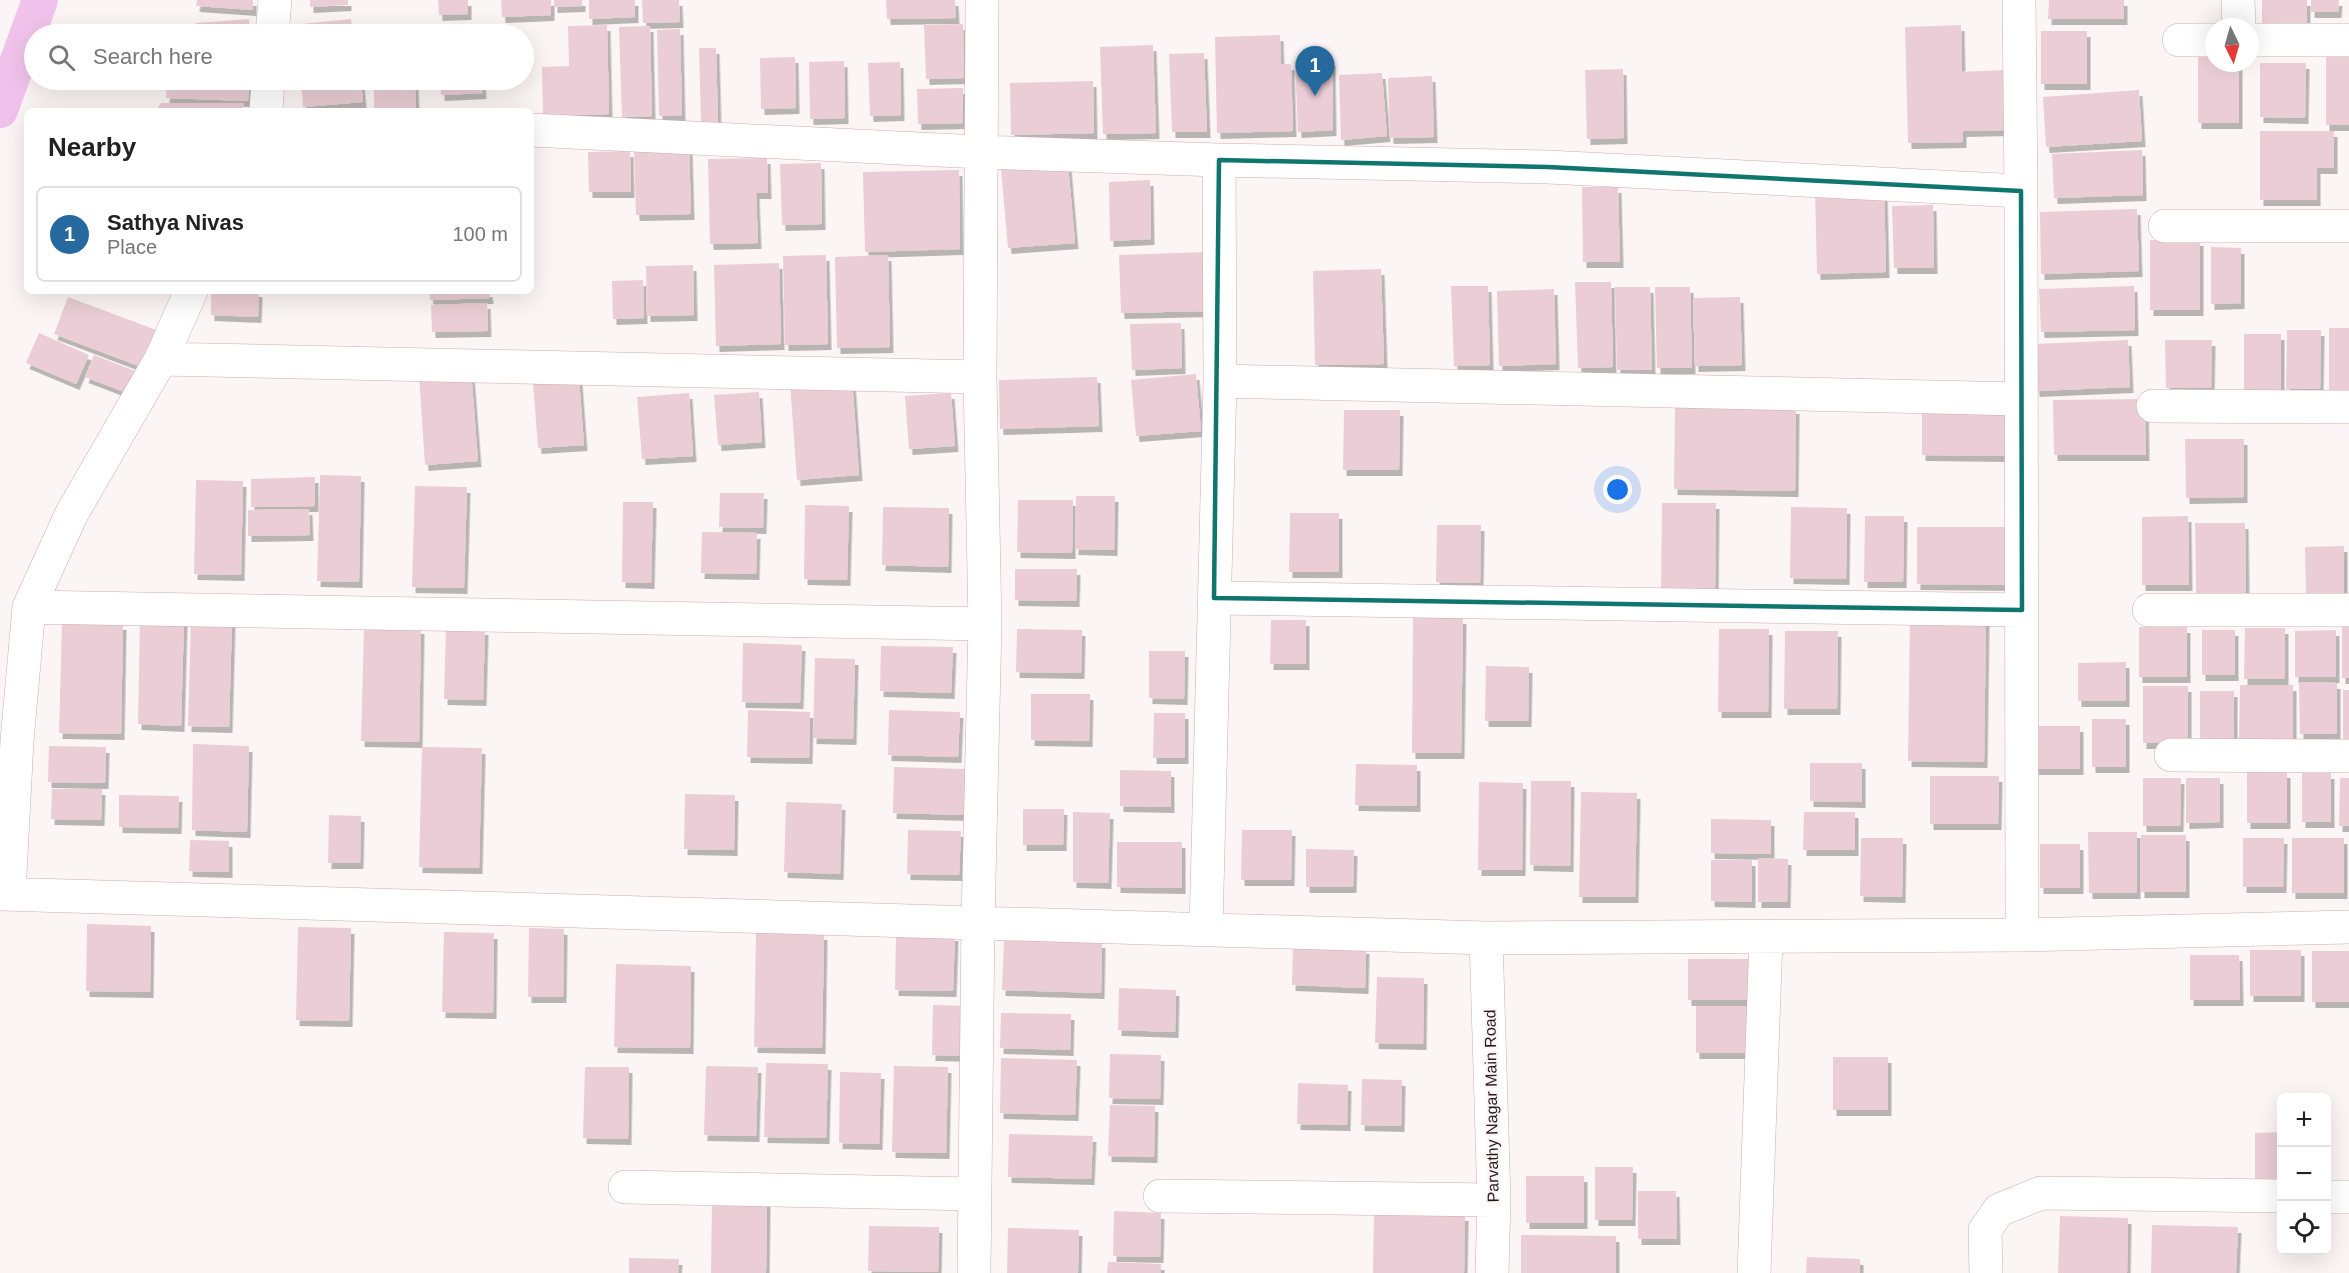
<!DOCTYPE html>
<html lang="en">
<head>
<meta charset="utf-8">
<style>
	body { margin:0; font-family:Helvetica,sans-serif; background:#f2f2f2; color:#222 }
	.controls { position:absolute; right:18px; bottom:18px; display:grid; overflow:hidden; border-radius:9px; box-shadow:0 6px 24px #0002 }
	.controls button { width:54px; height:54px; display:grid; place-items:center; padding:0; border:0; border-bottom:2px solid #e0e0e0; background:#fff; color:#222; font:30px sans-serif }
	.compass { position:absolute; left:2205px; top:18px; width:54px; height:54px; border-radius:50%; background:#fff; box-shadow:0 6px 24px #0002; rotate:175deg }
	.you { position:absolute; left:1618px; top:490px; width:21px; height:21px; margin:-15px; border:4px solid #fff; border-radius:50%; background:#1a73e8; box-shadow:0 0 0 9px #1a73e833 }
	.badge { display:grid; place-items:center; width:39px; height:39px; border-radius:50%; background:#25699e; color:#fff; font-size:20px; font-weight:700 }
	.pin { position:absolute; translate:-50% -50px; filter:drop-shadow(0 2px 3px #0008) }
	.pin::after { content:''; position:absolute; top:32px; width:21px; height:18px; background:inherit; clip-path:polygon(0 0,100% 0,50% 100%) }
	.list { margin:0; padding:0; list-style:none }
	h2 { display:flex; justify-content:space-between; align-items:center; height:78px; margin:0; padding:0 24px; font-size:26px }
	h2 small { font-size:20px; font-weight:400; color:#767676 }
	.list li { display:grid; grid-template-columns:39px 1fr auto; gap:18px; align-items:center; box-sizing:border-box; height:96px; margin:0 12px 12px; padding:0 12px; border:2px solid #e0e0e0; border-radius:9px }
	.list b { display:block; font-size:22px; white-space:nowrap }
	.list p { margin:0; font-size:20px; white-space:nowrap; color:#767676 }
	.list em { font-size:20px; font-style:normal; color:#767676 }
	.icon { flex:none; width:33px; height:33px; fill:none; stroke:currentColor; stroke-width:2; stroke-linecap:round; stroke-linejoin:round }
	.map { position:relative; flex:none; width:2349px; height:1273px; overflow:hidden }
	.search { position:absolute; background:#fff; box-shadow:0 6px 24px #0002; left:24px; top:24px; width:510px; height:66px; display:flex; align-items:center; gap:15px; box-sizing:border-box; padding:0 21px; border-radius:33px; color:#767676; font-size:22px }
	.panel { position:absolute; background:#fff; box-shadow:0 6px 24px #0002; left:24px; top:108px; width:510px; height:186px; border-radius:9px }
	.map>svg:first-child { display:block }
</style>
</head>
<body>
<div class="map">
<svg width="2349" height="1273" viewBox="0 0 2349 1273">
	<defs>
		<filter id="shadow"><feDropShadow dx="3.5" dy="6" stdDeviation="0" flood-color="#0004"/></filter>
	</defs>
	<rect width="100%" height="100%" fill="#fcf5f5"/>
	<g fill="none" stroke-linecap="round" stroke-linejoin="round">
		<path stroke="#f1c3ec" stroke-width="36" d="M 0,110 L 40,0"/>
	</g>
	<path fill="#eacdd6" filter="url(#shadow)" d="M 197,0 L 253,0 L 253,10 L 196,6 Z
		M 310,0 L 348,0 L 348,5 L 310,7 Z
		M 438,0 L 468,0 L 468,14 L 439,15 Z
		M 501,0 L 551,0 L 551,15 L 502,17 Z
		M 554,0 L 582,0 L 582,6 L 554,7 Z
		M 589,0 L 635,0 L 635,17 L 589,19 Z
		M 642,0 L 679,0 L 680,22 L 643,23 Z
		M 886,0 L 955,0 L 956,18 L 887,19 Z
		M 2049,0 L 2124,0 L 2124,19 L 2048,19 Z
		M 2262,0 L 2307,0 L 2307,26 L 2262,25 Z
		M 2311,0 L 2339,0 L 2338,12 L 2311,12 Z
		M 249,19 L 250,34 L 196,34 L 196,23 Z
		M 351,19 L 353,34 L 281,34 L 281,26 Z
		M 963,24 L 964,78 L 926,79 L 924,25 Z
		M 607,25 L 609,114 L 543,116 L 542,67 L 569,66 L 568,26 Z
		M 1961,25 L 1962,72 L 2004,70 L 2006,130 L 1963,131 L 1963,142 L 1908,143 L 1905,27 Z
		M 650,26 L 652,116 L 622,117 L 619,27 Z
		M 414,29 L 414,34 L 373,34 L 373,31 Z
		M 680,29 L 682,115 L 659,116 L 657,30 Z
		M 2041,31 L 2087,31 L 2087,84 L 2041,84 Z
		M 1280,35 L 1281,64 L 1291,64 L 1293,131 L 1217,133 L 1215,37 Z
		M 1153,45 L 1156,133 L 1103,134 L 1100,47 Z
		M 699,48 L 716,48 L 718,122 L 701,122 Z
		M 2326,52 L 2349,53 L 2349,125 L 2326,125 Z
		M 1204,53 L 1207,132 L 1172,132 L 1169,54 Z
		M 2198,56 L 2214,56 L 2214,63 L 2239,63 L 2239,123 L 2198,123 Z
		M 795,57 L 796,108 L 761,109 L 760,58 Z
		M 1332,60 L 1333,130 L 1298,132 L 1295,61 Z
		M 844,61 L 845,118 L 810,119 L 809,62 Z
		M 900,62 L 901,115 L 870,116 L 868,63 Z
		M 2260,63 L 2306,63 L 2305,118 L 2260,117 Z
		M 1623,69 L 1624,138 L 1587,139 L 1585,70 Z
		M 1382,73 L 1387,136 L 1341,140 L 1339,75 Z
		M 1432,76 L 1434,137 L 1390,138 L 1388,78 Z
		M 167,80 L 249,80 L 248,101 L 166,98 Z
		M 301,80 L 361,80 L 363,102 L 303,107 Z
		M 374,80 L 415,80 L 416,108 L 374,109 Z
		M 441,80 L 482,80 L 483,93 L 441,95 Z
		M 1093,81 L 1094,133 L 1011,135 L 1010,83 Z
		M 963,88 L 963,123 L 918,124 L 917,89 Z
		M 2139,90 L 2142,141 L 2046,147 L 2043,97 Z
		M 161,103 L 244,103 L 241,111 L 155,111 Z
		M 2260,131 L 2334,131 L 2334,168 L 2317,168 L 2317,200 L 2260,200 Z
		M 689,147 L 691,214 L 636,215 L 634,148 Z
		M 2142,150 L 2143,195 L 2054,198 L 2052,154 Z
		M 630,151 L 631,192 L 589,192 L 588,152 Z
		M 767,158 L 768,193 L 756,193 L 758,243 L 710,244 L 708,159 Z
		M 821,163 L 822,224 L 782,225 L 780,164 Z
		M 1068,164 L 1075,243 L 1008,248 L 1001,169 Z
		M 959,170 L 960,249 L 865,252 L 863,172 Z
		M 1150,180 L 1151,239 L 1110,241 L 1109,182 Z
		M 1582,187 L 1618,187 L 1620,262 L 1583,262 Z
		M 1884,187 L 1886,272 L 1817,274 L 1815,189 Z
		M 1933,205 L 1934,268 L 1894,268 L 1892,206 Z
		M 2137,209 L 2139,271 L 2041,274 L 2040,212 Z
		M 2150,240 L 2200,240 L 2200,310 L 2150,310 Z
		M 2211,247 L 2241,248 L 2241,303 L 2211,304 Z
		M 1207,252 L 1208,311 L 1121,313 L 1119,255 Z
		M 826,255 L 828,344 L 785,345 L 783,256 Z
		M 888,255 L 890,347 L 837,348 L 835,257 Z
		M 779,263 L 781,344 L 716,346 L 714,265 Z
		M 693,265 L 694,315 L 647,316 L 646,266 Z
		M 1381,269 L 1384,364 L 1315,365 L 1313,271 Z
		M 643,280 L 644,318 L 613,319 L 612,281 Z
		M 1575,282 L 1611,282 L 1613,367 L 1578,368 Z
		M 1451,286 L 1488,286 L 1490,365 L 1454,366 Z
		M 2134,286 L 2135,330 L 2041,332 L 2039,289 Z
		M 1615,287 L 1650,287 L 1652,370 L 1617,370 Z
		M 1655,287 L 1690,287 L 1692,368 L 1657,368 Z
		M 1554,289 L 1556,364 L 1499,366 L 1497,291 Z
		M 211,291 L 259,291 L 258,317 L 211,315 Z
		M 429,291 L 489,291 L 490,298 L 430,300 Z
		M 68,297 L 159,331 L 144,368 L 54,334 Z
		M 1740,297 L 1742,365 L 1695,366 L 1693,298 Z
		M 487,303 L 488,331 L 432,332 L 431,305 Z
		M 1181,323 L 1182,368 L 1132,370 L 1130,324 Z
		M 2329,328 L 2349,328 L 2349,402 L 2329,402 Z
		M 2287,330 L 2321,330 L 2320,389 L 2286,389 Z
		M 39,333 L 89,355 L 76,384 L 26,363 Z
		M 2244,334 L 2281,334 L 2281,390 L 2244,390 Z
		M 2128,340 L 2130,387 L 2036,391 L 2034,344 Z
		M 2165,340 L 2212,340 L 2211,388 L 2166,388 Z
		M 94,355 L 135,371 L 127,393 L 85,377 Z
		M 471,371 L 478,461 L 425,465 L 419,375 Z
		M 1196,374 L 1201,431 L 1136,436 L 1131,380 Z
		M 1097,377 L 1099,426 L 1000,429 L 999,380 Z
		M 579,379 L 584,445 L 538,448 L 533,382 Z
		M 852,379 L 859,475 L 797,480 L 790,383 Z
		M 759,392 L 762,442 L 718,445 L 714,395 Z
		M 689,393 L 693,456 L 642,459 L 637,397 Z
		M 951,393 L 955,446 L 909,449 L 905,396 Z
		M 2145,399 L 2146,455 L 2054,455 L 2053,400 Z
		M 1922,401 L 2005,402 L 2004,456 L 1922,455 Z
		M 1675,407 L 1796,408 L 1795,491 L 1674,489 Z
		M 1344,410 L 1400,410 L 1399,470 L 1343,470 Z
		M 2185,439 L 2244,439 L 2244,497 L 2186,498 Z
		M 320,475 L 361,476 L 359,582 L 317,581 Z
		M 315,477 L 315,506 L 251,507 L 251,479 Z
		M 196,480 L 243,481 L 241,575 L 194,574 Z
		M 415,486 L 467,487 L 464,588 L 412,587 Z
		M 720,493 L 764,493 L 763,528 L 719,527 Z
		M 1076,496 L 1115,496 L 1114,550 L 1075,549 Z
		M 1018,500 L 1073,500 L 1072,553 L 1017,552 Z
		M 623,502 L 653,502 L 651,583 L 622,582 Z
		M 1662,503 L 1716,503 L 1715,594 L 1661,593 Z
		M 805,505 L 849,506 L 847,580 L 804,579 Z
		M 883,507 L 949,508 L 948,567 L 882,565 Z
		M 1791,507 L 1847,508 L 1846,579 L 1790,578 Z
		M 309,509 L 310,535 L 248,536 L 248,510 Z
		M 1290,513 L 1339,513 L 1339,572 L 1289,572 Z
		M 1865,516 L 1904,516 L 1903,582 L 1864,582 Z
		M 2188,516 L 2189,585 L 2142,585 L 2142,517 Z
		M 2195,523 L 2245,523 L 2246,593 L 2196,593 Z
		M 1437,525 L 1481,525 L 1480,583 L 1436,582 Z
		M 1917,527 L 2012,527 L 2011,585 L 1917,584 Z
		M 702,532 L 757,533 L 756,574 L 701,573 Z
		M 2344,546 L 2344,593 L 2306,594 L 2305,547 Z
		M 1015,569 L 1077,569 L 1076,601 L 1015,600 Z
		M 1910,614 L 1986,615 L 1984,762 L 1908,761 Z
		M 1413,617 L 1463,618 L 1461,753 L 1412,753 Z
		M 191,618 L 232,619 L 229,727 L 188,726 Z
		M 140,619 L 184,620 L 181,726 L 138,724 Z
		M 1271,620 L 1306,620 L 1306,664 L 1270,664 Z
		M 2342,620 L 2349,620 L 2349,678 L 2342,678 Z
		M 62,623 L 123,624 L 121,734 L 59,733 Z
		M 364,627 L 421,628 L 419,742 L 361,741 Z
		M 2139,627 L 2187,627 L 2187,677 L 2139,677 Z
		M 446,628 L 485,629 L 483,700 L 444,699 Z
		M 2245,628 L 2285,628 L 2285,679 L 2244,679 Z
		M 1017,629 L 1082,630 L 1081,673 L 1016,672 Z
		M 1719,629 L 1769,629 L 1768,712 L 1718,712 Z
		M 2202,630 L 2235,630 L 2235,675 L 2202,675 Z
		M 2336,630 L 2336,677 L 2295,677 L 2295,631 Z
		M 1785,631 L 1838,631 L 1837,709 L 1784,709 Z
		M 743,643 L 802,645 L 800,703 L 742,702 Z
		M 881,646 L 953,647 L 951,693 L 880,691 Z
		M 1149,651 L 1185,651 L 1184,699 L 1149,698 Z
		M 815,658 L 855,659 L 853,739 L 813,738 Z
		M 2126,662 L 2126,701 L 2078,701 L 2078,663 Z
		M 1486,666 L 1529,667 L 1528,721 L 1485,721 Z
		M 2299,682 L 2337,683 L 2337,734 L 2300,734 Z
		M 2240,685 L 2293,685 L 2293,742 L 2239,742 Z
		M 2143,686 L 2188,686 L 2188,743 L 2143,743 Z
		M 2343,690 L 2349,690 L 2349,739 L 2343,739 Z
		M 2200,691 L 2234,691 L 2234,740 L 2200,741 Z
		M 1031,694 L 1090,694 L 1089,741 L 1031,740 Z
		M 748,710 L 810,712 L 809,758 L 747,757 Z
		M 889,710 L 960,712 L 958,757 L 888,755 Z
		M 1154,713 L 1185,713 L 1185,758 L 1153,758 Z
		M 2092,719 L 2126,719 L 2126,767 L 2092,767 Z
		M 2033,726 L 2080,726 L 2080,769 L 2033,769 Z
		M 193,744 L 249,746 L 247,832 L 192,830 Z
		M 49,746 L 106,747 L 105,783 L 48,782 Z
		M 422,747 L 482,748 L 479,868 L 419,867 Z
		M 1810,763 L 1862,763 L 1862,802 L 1810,801 Z
		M 1356,764 L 1417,765 L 1417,806 L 1355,805 Z
		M 894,767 L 966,769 L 965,815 L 893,813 Z
		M 1120,770 L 1171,771 L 1171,807 L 1120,806 Z
		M 2247,772 L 2287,772 L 2287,823 L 2247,823 Z
		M 2302,773 L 2331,773 L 2331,822 L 2302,822 Z
		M 1930,776 L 1999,776 L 1998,824 L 1930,824 Z
		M 2143,778 L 2181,778 L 2180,826 L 2143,826 Z
		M 2186,778 L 2220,778 L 2220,822 L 2186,823 Z
		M 2340,778 L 2349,778 L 2349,826 L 2339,826 Z
		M 1531,781 L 1571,781 L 1570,866 L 1530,865 Z
		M 1479,782 L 1523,783 L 1522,870 L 1478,870 Z
		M 52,789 L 102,789 L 101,820 L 51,819 Z
		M 1581,792 L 1637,793 L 1635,897 L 1579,897 Z
		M 685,794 L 735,795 L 734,850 L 684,849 Z
		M 119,795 L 179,796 L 178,828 L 119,827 Z
		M 786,802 L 842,804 L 840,874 L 784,872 Z
		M 1023,809 L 1064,809 L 1063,845 L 1023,845 Z
		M 1073,812 L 1110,813 L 1108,883 L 1073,882 Z
		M 1804,812 L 1855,812 L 1855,850 L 1803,850 Z
		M 329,815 L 361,816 L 360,863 L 328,863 Z
		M 1711,819 L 1771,820 L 1771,854 L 1711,853 Z
		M 908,830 L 961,831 L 959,875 L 907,874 Z
		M 1242,830 L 1292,830 L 1291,880 L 1241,880 Z
		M 2088,832 L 2137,832 L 2137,893 L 2089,893 Z
		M 2141,835 L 2186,835 L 2186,892 L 2141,892 Z
		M 1861,838 L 1903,838 L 1902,897 L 1860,896 Z
		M 2243,838 L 2284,838 L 2283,887 L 2243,887 Z
		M 2292,838 L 2344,838 L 2344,893 L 2292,893 Z
		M 190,840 L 229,841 L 229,872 L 189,871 Z
		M 1117,842 L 1182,842 L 1182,888 L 1117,887 Z
		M 2040,844 L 2080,844 L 2080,888 L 2040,888 Z
		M 1306,849 L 1354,850 L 1353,887 L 1306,887 Z
		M 1758,858 L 1788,859 L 1787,902 L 1758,902 Z
		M 1711,860 L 1752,860 L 1752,902 L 1711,901 Z
		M 87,924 L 151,926 L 150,992 L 86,991 Z
		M 298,927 L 351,928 L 349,1021 L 296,1020 Z
		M 529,928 L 564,929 L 563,997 L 528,997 Z
		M 444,932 L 494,933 L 493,1013 L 442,1012 Z
		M 756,933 L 824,934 L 822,1048 L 754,1047 Z
		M 896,934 L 955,935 L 953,991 L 895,990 Z
		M 1004,940 L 1102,942 L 1101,993 L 1002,990 Z
		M 1293,946 L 1366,948 L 1365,988 L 1292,985 Z
		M 2250,950 L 2301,950 L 2301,996 L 2250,996 Z
		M 2312,951 L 2349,951 L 2349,1002 L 2312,1002 Z
		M 2190,955 L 2239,955 L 2240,1000 L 2190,1000 Z
		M 1688,959 L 1760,959 L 1760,1000 L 1688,1000 Z
		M 616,964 L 691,966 L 690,1048 L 614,1047 Z
		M 1377,977 L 1424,978 L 1423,1044 L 1375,1043 Z
		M 1119,988 L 1176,990 L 1175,1032 L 1118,1030 Z
		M 933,1005 L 970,1006 L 969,1056 L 932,1055 Z
		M 1696,1006 L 1747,1006 L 1747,1053 L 1696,1053 Z
		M 1001,1013 L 1071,1014 L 1070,1050 L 1000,1048 Z
		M 1110,1054 L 1161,1055 L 1160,1099 L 1109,1098 Z
		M 1833,1057 L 1888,1057 L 1888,1110 L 1833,1110 Z
		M 1001,1058 L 1077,1060 L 1075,1115 L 1000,1113 Z
		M 766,1063 L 828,1064 L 826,1138 L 764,1137 Z
		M 706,1066 L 758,1067 L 756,1136 L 704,1135 Z
		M 894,1066 L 948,1067 L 946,1153 L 892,1152 Z
		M 585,1067 L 629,1067 L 628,1139 L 583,1138 Z
		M 840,1072 L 881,1073 L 879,1144 L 839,1143 Z
		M 1362,1079 L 1402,1080 L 1401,1126 L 1361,1125 Z
		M 1298,1083 L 1348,1085 L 1347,1125 L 1297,1124 Z
		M 1110,1105 L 1155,1106 L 1154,1157 L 1108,1156 Z
		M 2282,1132 L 2282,1180 L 2255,1180 L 2255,1133 Z
		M 1009,1134 L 1093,1136 L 1091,1179 L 1008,1177 Z
		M 1595,1167 L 1633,1167 L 1632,1220 L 1595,1220 Z
		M 1526,1176 L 1584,1176 L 1584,1223 L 1526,1223 Z
		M 1638,1191 L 1676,1191 L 1677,1239 L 1638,1239 Z
		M 712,1199 L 767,1200 L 766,1273 L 711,1273 Z
		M 1114,1211 L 1161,1213 L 1160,1257 L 1113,1256 Z
		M 1374,1212 L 1465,1215 L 1464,1273 L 1373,1273 Z
		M 2060,1216 L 2128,1218 L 2127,1273 L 2058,1273 Z
		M 2152,1225 L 2238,1227 L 2236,1273 L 2151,1273 Z
		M 869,1226 L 939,1227 L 938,1272 L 868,1271 Z
		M 1008,1228 L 1079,1230 L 1078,1273 L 1007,1273 Z
		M 1521,1235 L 1616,1236 L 1616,1273 L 1521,1273 Z
		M 1807,1257 L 1860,1259 L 1860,1273 L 1806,1273 Z
		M 629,1258 L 679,1259 L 678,1273 L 629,1273 Z
		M 1108,1262 L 1161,1264 L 1161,1273 L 1107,1273 Z"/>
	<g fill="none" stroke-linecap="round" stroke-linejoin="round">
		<g stroke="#cbaeab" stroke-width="34">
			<path id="minor" d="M 2019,0 L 2021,191 L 2022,935
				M 2238,0 L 2239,27
				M 272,34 L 275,0
				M 2179,40 L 2214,40
				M 2250,40 L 2349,40
				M 266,111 L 268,80
				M 531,130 L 980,152 L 1219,160 L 1548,167 L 2021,191
				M 2165,226 L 2349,226
				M 161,359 L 980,377
				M 1220,381 L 2021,399
				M 2153,406 L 2349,407
				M 1214,598 L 2022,610
				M 29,607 L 985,624
				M 2149,610 L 2349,610
				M 2171,755 L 2349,756
				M 0,894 L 1486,938 L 2022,935 L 2349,927
				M 9,894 L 17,741 L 29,607 L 72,513 L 161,359 L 191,291
				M 1206,929 L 1220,381 L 1219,160
				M 1486,938 L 1494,1200 L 1492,1273
				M 625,1187 L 973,1194
				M 1160,1196 L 1494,1200
				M 2326,1197 L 2349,1197
				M 974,1273 L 978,923 L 985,624 L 980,377 L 982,0
				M 1754,1273 L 1766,938
				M 1986,1273 L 1985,1230 L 1999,1210 L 2041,1193 L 2282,1196"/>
		</g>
		<use href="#minor" stroke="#fff" stroke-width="33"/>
	</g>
	<path fill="none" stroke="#0f766e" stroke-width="4.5" stroke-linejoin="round" d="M 1219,160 L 1548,167 L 2021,191 L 2022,610 L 1214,598 Z"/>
	<g text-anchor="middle" stroke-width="5" stroke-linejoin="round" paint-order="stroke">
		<g font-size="16" fill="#251a19" stroke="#fcf5f5">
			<text transform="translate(1491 1106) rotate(-91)" y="6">Parvathy Nagar Main Road</text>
		</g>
	</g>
</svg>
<div class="controls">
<button>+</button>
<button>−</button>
<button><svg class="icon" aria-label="locate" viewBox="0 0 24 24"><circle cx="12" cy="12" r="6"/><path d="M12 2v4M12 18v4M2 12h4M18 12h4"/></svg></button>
</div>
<svg class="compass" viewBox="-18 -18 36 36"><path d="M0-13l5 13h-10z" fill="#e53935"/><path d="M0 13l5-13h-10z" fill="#767676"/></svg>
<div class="you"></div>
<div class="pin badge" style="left:1315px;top:96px">1</div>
<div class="search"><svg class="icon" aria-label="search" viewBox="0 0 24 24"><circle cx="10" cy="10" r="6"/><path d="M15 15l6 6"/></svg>Search here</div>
<section class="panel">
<h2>Nearby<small></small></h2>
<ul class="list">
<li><span class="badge">1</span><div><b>Sathya Nivas</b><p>Place</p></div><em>100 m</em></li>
</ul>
</section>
</div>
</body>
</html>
